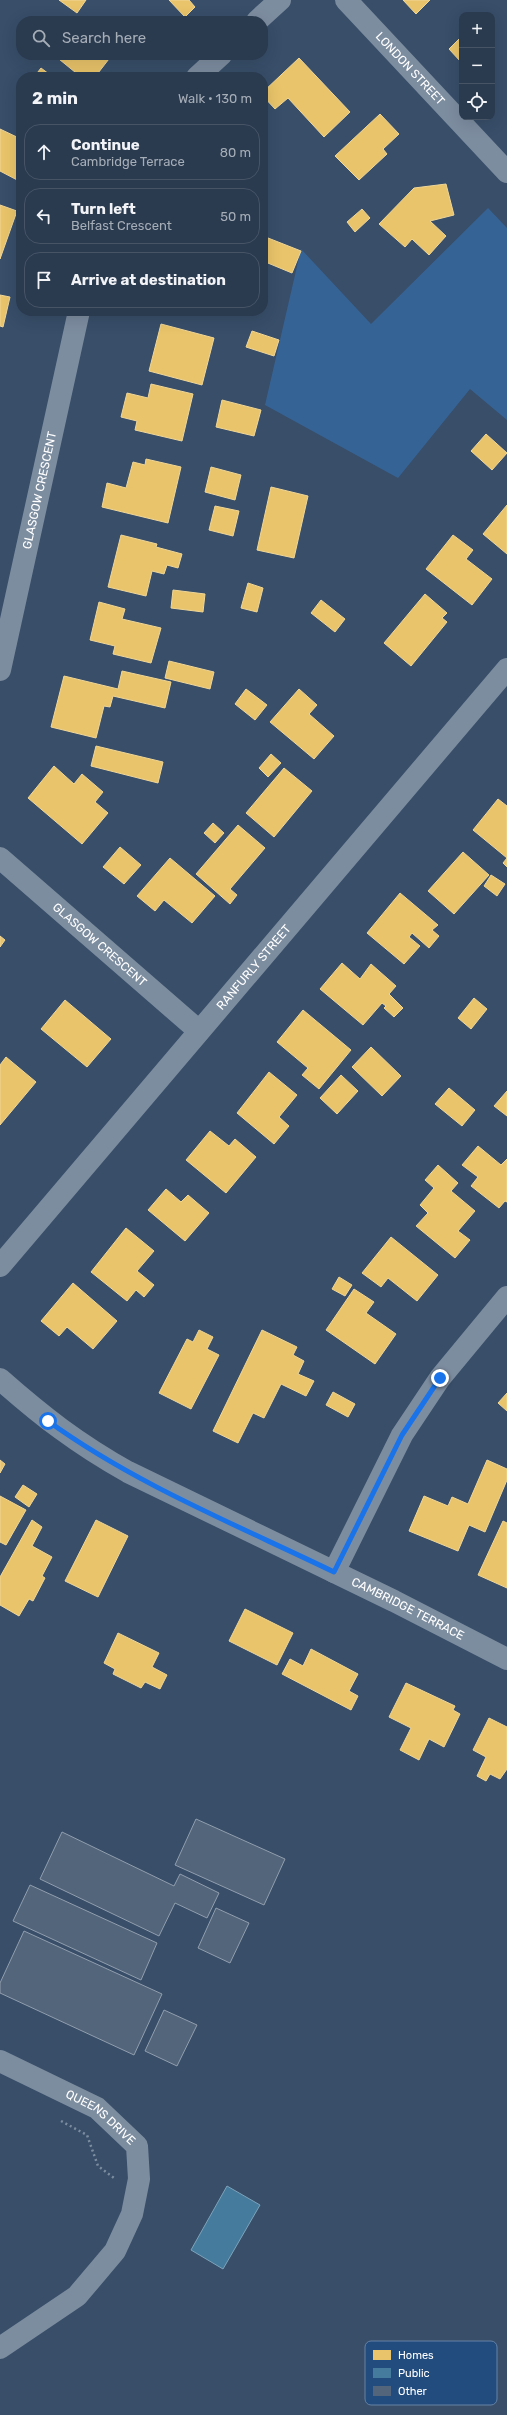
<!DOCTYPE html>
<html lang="en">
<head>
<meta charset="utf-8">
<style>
	body { margin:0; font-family:Rubik,sans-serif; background:#324156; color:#f1f3f6 }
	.controls { position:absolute; right:12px; top:12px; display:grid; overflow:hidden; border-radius:8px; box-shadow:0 4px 16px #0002 }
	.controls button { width:36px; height:36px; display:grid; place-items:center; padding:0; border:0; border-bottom:1px solid #465466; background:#2a3a4f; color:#f1f3f6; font:20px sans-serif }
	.stop { position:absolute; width:12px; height:12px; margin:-9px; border:3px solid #1a73e8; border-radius:50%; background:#fff }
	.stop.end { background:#1a73e8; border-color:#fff; box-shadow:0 1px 4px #0008 }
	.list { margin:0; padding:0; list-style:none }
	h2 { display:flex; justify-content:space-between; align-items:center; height:52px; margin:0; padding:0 16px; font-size:17px }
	h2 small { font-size:13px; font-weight:400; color:#a5adb7 }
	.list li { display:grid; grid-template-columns:26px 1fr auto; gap:12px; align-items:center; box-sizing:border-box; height:56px; margin:0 8px 8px; padding:0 8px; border:1px solid #465466; border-radius:16px }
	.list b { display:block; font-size:15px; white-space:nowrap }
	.list p { margin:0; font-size:13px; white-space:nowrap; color:#a5adb7 }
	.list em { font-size:13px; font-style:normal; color:#a5adb7 }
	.icon { flex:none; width:22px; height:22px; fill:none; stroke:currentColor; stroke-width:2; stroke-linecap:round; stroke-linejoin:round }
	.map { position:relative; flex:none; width:507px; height:2415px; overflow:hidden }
	.search { position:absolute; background:#2a3a4f; box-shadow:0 4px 16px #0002; left:16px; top:16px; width:252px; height:44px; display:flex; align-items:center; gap:10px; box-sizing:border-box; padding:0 14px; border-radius:16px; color:#a5adb7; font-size:15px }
	.panel { position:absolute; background:#2a3a4f; box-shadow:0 4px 16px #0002; left:16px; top:72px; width:252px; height:244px; border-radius:16px }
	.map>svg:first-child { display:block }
</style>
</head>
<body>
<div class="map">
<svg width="507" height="2415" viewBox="0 0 507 2415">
	<rect width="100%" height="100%" fill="#384e69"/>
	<path fill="#366395" d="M 488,208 L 507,228 L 507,420 L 470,389 L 398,478 L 265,405 L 301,249 L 371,324 Z"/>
	<path fill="#e9c46a" stroke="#f0d697" d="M 59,0 L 86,0 L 77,13 Z
		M 169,0 L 189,0 L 195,7 L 185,17 Z
		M 403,0 L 430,0 L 416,14 Z
		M 462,36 L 462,61 L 461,62 L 449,49 Z
		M 54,55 L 112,55 L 95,77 L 81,77 Z
		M 299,58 L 350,112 L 324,137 L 288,98 L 275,109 L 263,96 L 263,92 Z
		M 41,68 L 53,77 L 34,77 Z
		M 380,114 L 399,134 L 383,149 L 387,154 L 359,180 L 335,156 Z
		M 0,129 L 21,139 L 21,182 L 0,171 Z
		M 446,184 L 454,215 L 430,221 L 446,236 L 429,255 L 412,239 L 405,247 L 379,224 L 414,188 Z
		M 0,205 L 17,211 L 0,259 Z
		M 362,209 L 370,218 L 355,232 L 347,222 Z
		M 263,236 L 301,251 L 292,273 L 263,261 Z
		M 0,295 L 10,297 L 3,327 L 0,326 Z
		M 161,324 L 214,338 L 202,385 L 149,371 Z
		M 252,331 L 279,340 L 274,356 L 246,347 Z
		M 151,384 L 193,394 L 182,441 L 135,430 L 137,421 L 121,417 L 127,393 L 148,398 Z
		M 222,400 L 261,410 L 254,436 L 216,427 Z
		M 486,434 L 507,453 L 492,470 L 471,451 Z
		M 146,459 L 181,467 L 168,523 L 102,507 L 107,483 L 126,488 L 133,462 L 145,465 Z
		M 211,467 L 241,475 L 235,500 L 205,492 Z
		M 271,487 L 308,496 L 294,558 L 257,550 Z
		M 507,505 L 507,554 L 483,534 Z
		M 215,506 L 239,511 L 233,536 L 209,530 Z
		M 121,535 L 157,544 L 156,547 L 182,554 L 178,568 L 167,565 L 164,574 L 152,571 L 146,596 L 108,587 Z
		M 453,535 L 473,550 L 466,559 L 492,579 L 472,605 L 426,569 Z
		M 248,583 L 263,588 L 257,612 L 241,608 Z
		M 173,590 L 205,594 L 203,612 L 171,608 Z
		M 425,594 L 447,613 L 442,618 L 447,622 L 411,666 L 384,643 Z
		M 321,600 L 345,619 L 335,632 L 311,613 Z
		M 99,602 L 125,609 L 122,619 L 161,628 L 151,663 L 113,654 L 115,646 L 90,640 Z
		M 169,661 L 214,672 L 210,689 L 165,678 Z
		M 122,671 L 171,682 L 165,708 L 113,696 L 110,707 L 104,706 L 96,738 L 51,727 L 64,676 L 118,689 Z
		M 246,689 L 267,705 L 255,720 L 235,704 Z
		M 299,689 L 317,705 L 309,714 L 334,736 L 314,759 L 270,722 Z
		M 96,746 L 163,762 L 158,783 L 91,766 Z
		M 271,754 L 281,763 L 268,777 L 259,768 Z
		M 54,766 L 74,784 L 82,774 L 103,792 L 95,802 L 108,813 L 82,844 L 28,798 Z
		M 284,768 L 312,791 L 274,837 L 246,813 Z
		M 498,799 L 507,806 L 507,867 L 503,863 L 507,858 L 473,830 Z
		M 213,823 L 224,833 L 215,843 L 204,833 Z
		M 238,825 L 265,848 L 230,889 L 237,895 L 230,904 L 196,874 Z
		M 120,847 L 141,865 L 124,884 L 103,867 Z
		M 463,852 L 489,875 L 454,914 L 428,891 Z
		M 170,858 L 215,896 L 192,923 L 164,900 L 155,911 L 137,896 Z
		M 491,875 L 505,884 L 497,896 L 484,886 Z
		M 400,893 L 438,925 L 432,930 L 439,936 L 429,948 L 412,933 L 409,937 L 420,946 L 404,964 L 367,933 Z
		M 0,936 L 5,940 L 0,947 Z
		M 342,963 L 360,979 L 371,964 L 396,986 L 389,994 L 403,1008 L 394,1017 L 384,1008 L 386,1006 L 382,1003 L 363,1025 L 320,989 Z
		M 474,998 L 487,1009 L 471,1029 L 458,1018 Z
		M 65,1000 L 111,1039 L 87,1067 L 41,1029 Z
		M 303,1010 L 351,1050 L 319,1089 L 302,1075 L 308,1068 L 277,1042 Z
		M 371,1047 L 401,1076 L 382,1096 L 352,1067 Z
		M 6,1057 L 36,1082 L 0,1125 L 0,1065 Z
		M 269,1072 L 297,1095 L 279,1117 L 289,1126 L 274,1144 L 237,1113 Z
		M 341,1075 L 358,1091 L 337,1114 L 320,1098 Z
		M 449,1088 L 475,1110 L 462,1126 L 435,1104 Z
		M 507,1091 L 507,1116 L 494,1106 Z
		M 210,1131 L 229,1146 L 235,1139 L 256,1157 L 226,1193 L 186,1160 Z
		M 478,1146 L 501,1165 L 507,1159 L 507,1202 L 505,1201 L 499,1208 L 471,1186 L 478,1177 L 462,1165 Z
		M 438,1165 L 458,1183 L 451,1191 L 475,1211 L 458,1231 L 470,1240 L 455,1258 L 416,1226 L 428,1213 L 420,1205 L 434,1188 L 425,1180 Z
		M 166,1189 L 181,1202 L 188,1195 L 209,1213 L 185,1241 L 148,1210 Z
		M 126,1228 L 154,1251 L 137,1271 L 154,1285 L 144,1297 L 136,1290 L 127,1301 L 91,1272 Z
		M 391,1237 L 438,1275 L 417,1301 L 388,1278 L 381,1287 L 362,1273 Z
		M 339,1277 L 352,1285 L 345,1296 L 332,1289 Z
		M 73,1283 L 117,1321 L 93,1349 L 67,1327 L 59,1336 L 41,1321 Z
		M 354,1289 L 374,1302 L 366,1313 L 396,1334 L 375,1364 L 326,1330 Z
		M 199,1330 L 213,1337 L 207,1349 L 219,1355 L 191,1409 L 159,1393 L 187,1339 L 193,1342 Z
		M 262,1330 L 297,1347 L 293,1355 L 304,1361 L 298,1374 L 314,1381 L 306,1396 L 281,1384 L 264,1418 L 253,1413 L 238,1443 L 213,1431 Z
		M 333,1392 L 355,1404 L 348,1417 L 326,1405 Z
		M 507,1393 L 507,1411 L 498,1403 Z
		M 0,1460 L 5,1464 L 0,1473 Z
		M 487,1460 L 507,1469 L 507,1480 L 485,1532 L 469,1525 L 458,1551 L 409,1531 L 424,1496 L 448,1506 L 452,1497 L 468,1504 Z
		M 23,1485 L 37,1494 L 29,1507 L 15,1497 Z
		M 0,1496 L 26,1510 L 6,1545 L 0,1542 Z
		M 32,1520 L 42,1527 L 32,1546 L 52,1557 L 42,1576 L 45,1578 L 33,1601 L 29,1599 L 19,1616 L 0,1605 L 0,1577 Z
		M 96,1520 L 128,1536 L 98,1597 L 65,1581 Z
		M 503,1521 L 507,1523 L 507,1588 L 478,1575 Z
		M 245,1609 L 293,1633 L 277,1665 L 229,1641 Z
		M 118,1633 L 159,1653 L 152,1667 L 167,1675 L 160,1689 L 145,1682 L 141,1688 L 113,1674 L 115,1669 L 104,1663 Z
		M 311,1649 L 358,1674 L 349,1691 L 358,1696 L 351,1710 L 282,1674 L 290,1659 L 303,1666 Z
		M 406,1683 L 455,1706 L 453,1710 L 460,1714 L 444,1747 L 429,1739 L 419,1760 L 400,1750 L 411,1728 L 389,1717 Z
		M 489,1718 L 507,1727 L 507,1769 L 500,1779 L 490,1774 L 486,1781 L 477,1776 L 486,1757 L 473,1750 Z"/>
	<path fill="#457b9d" stroke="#7da3ba" d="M 227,2186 L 260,2205 L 223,2269 L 191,2250 Z"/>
	<path fill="#53657b" stroke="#919eae" d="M 196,1819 L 285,1859 L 264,1905 L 175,1865 Z
		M 62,1832 L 174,1886 L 180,1874 L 219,1893 L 207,1918 L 175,1903 L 159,1936 L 40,1879 Z
		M 30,1885 L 157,1943 L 141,1980 L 13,1921 Z
		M 216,1908 L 249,1923 L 230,1963 L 198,1948 Z
		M 24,1931 L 162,1994 L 134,2055 L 0,1993 L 0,1983 Z
		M 164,2010 L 197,2025 L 177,2066 L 145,2051 Z"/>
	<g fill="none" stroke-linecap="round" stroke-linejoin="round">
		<path stroke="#7d8da0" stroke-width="2.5" stroke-dasharray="2 3" stroke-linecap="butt" d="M 61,2121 L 87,2135 L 98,2166 L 114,2178"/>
		<g stroke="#7d8da0" stroke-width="22">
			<path id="s1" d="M 346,0 L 507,172"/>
			<path d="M 257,21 L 280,0"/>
			<path d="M 197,77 L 221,55"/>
			<path id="s2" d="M 0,670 L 79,311"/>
			<path id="s3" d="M 0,858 L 199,1031"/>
			<path id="s4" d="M 0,1266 L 507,669"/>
			<path id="s5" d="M 0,1379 C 43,1417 78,1444 128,1472 L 394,1601 L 507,1659"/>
			<path d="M 334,1572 L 402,1435 L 440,1378 L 507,1297"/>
			<path id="s6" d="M 0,2061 L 97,2108 L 137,2146 L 139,2179 L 132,2214 L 115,2251 L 77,2296 L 0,2348"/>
		</g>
	</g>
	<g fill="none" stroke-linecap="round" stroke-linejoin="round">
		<path stroke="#1a73e8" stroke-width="5" d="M 48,1421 C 135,1484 237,1525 334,1572 L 402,1435 L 440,1378"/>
	</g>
	<g text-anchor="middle" stroke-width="4" stroke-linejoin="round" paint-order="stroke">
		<g font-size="12" fill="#fff" stroke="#234c7e">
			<text dy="4" stroke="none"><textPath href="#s1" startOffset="94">LONDON STREET</textPath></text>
			<text dy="4" stroke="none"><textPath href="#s2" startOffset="184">GLASGOW CRESCENT</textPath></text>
			<text dy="4" stroke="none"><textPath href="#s3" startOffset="132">GLASGOW CRESCENT</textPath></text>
			<text dy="4" stroke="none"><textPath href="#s4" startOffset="392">RANFURLY STREET</textPath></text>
			<text dy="4" stroke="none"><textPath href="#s5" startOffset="470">CAMBRIDGE TERRACE</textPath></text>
			<text dy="4" stroke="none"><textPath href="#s6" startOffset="116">QUEENS DRIVE</textPath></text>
		</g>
	</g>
	<rect x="365" y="2341" width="132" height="64" rx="6" fill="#234c7e" stroke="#6582a5" stroke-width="1"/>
	<rect x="373" y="2350" width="18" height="10" fill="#e9c46a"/>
	<rect x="373" y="2368" width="18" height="10" fill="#457b9d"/>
	<rect x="373" y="2386" width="18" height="10" fill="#53657b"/>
	<g font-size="11" fill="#fff">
		<text x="398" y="2359">Homes</text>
		<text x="398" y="2377">Public</text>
		<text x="398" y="2395">Other</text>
	</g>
</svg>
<div class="controls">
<button>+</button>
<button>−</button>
<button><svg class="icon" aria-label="locate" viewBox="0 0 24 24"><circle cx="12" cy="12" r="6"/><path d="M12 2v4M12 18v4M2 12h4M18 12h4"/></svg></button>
</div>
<div class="stop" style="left:48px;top:1421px"></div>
<div class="stop end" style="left:440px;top:1378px"></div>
<div class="search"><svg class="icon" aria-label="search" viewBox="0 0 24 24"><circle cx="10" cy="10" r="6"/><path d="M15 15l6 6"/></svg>Search here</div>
<section class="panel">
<h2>2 min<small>Walk · 130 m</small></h2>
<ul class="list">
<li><svg class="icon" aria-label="ahead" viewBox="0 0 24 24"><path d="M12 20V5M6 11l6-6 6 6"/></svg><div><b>Continue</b><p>Cambridge Terrace</p></div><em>80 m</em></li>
<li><svg class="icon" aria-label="left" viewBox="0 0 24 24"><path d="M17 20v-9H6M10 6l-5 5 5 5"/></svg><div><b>Turn left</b><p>Belfast Crescent</p></div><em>50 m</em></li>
<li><svg class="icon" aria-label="arrive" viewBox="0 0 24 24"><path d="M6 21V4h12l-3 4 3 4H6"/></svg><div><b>Arrive at destination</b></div></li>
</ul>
</section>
</div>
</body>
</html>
